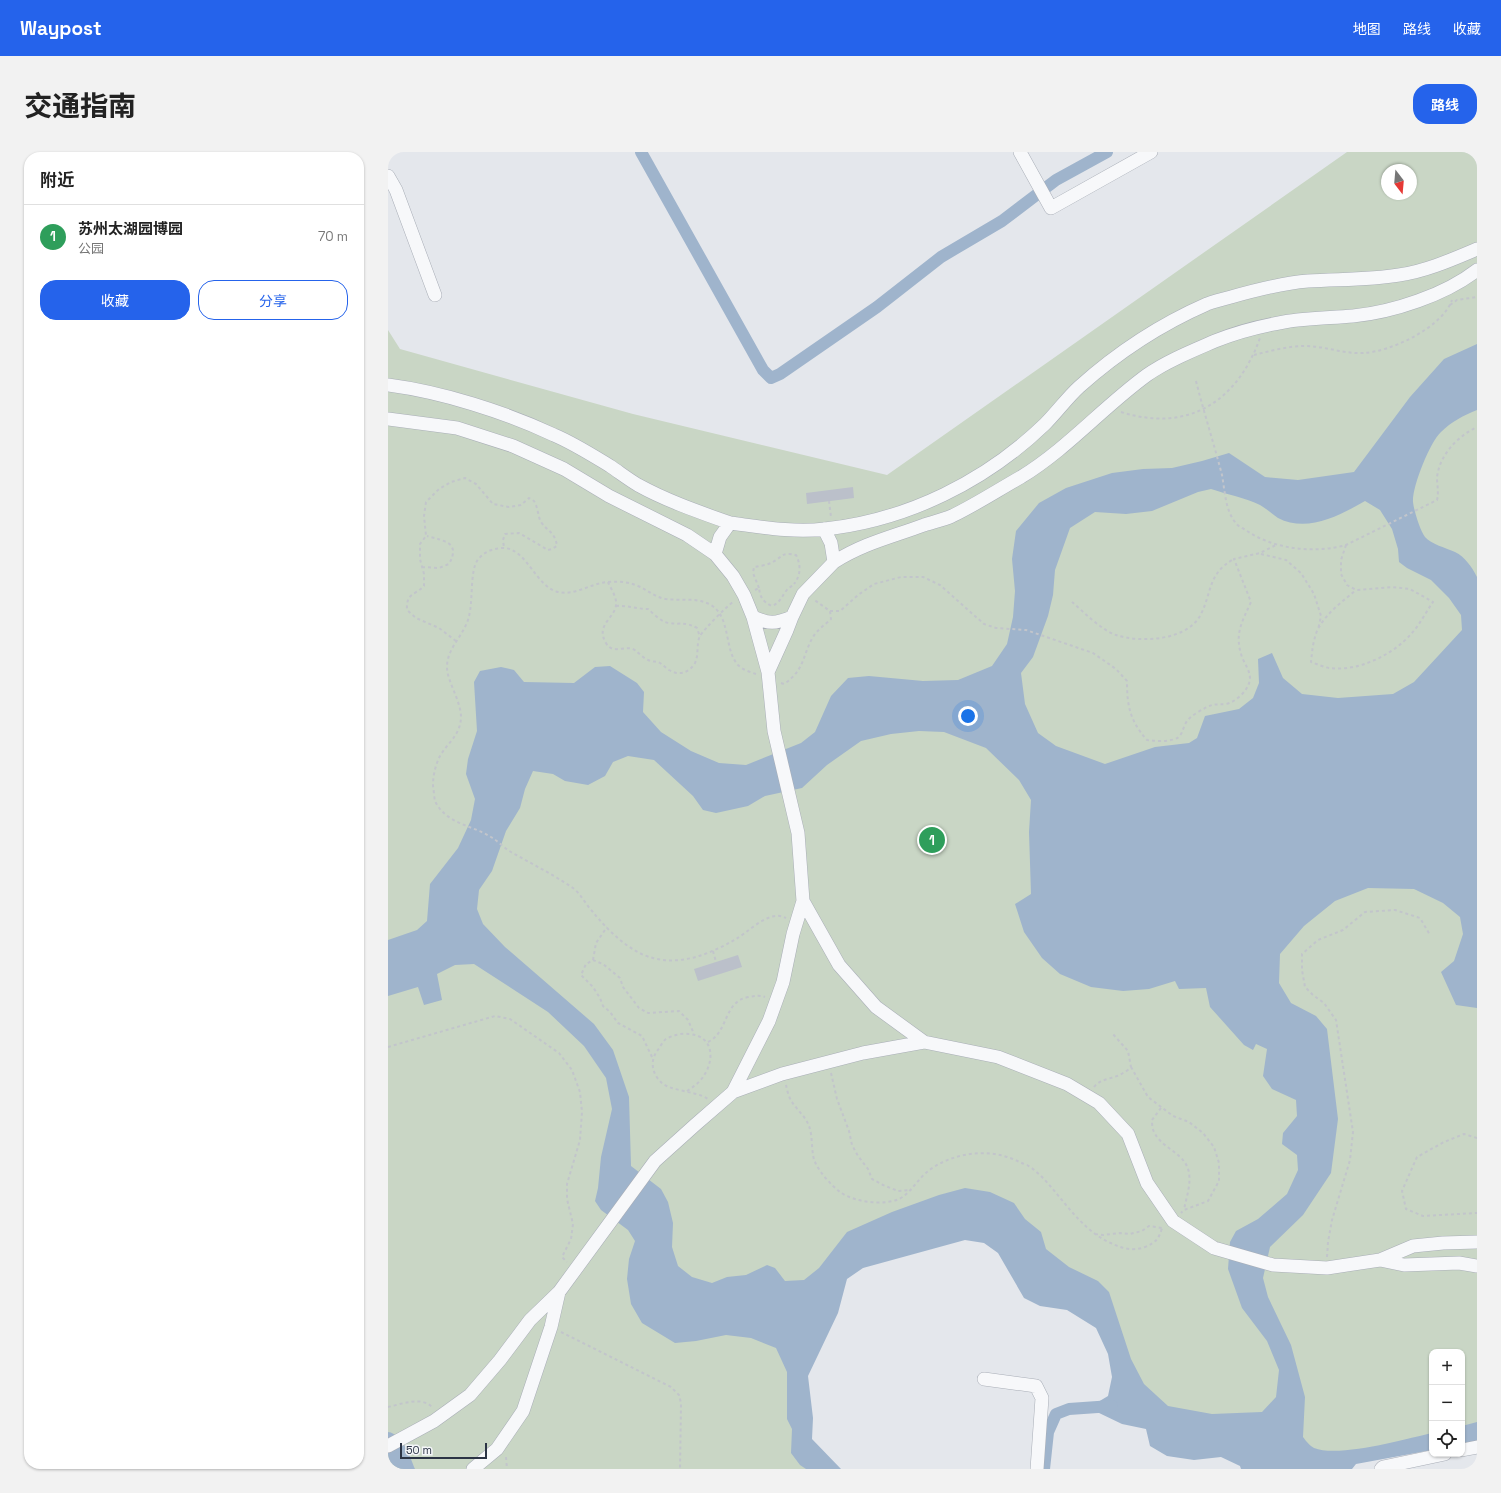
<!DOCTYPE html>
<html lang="zh">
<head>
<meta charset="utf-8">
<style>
	body { margin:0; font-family:"Space Grotesk","Noto Sans SC",sans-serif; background:#f2f2f2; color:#222 }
	.controls { position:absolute; right:12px; bottom:12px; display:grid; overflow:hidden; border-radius:8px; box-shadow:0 1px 3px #0004 }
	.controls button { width:36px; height:36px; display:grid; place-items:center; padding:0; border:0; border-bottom:1px solid #e0e0e0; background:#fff; color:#222; font:20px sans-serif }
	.compass { position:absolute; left:993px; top:12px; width:36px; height:36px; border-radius:50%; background:#fff; box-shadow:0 1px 3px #0004; rotate:164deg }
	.scale { position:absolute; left:12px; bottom:10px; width:87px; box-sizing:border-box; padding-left:4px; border:2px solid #2b3445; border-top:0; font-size:11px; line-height:14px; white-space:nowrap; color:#2b3445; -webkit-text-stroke:3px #f4f6f9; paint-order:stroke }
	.you { position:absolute; left:580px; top:564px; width:14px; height:14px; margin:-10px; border:3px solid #fff; border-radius:50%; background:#1a73e8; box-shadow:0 0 0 6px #1a73e833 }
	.badge { display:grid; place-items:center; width:26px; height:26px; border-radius:50%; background:#2563eb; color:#fff; font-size:13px; font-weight:700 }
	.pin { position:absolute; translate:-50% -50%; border:2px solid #fff; box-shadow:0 1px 4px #0006 }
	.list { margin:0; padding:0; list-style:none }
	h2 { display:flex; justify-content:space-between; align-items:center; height:52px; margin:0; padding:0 16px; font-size:17px }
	h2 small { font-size:13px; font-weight:400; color:#767676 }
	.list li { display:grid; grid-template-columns:26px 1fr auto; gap:12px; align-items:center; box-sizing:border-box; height:64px; padding:0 16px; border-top:1px solid #e0e0e0 }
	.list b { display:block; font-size:15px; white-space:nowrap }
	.list p { margin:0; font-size:13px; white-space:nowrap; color:#767676 }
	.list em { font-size:13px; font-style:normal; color:#767676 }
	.actions { display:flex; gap:8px; padding:12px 16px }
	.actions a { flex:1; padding:9px 0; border:1px solid #2563eb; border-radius:16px; text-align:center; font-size:14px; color:#2563eb }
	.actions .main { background:#2563eb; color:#fff }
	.icon { flex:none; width:22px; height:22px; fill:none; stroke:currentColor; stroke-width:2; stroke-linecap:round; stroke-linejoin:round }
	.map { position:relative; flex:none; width:1089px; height:1317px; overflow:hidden; border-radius:16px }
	header { display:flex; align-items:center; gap:24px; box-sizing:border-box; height:56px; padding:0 20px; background:#2563eb; color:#fff }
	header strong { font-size:19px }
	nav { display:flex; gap:22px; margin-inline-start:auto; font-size:14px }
	.intro { display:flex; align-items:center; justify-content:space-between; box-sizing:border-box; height:96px; padding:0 24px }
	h1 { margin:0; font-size:28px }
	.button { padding:10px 18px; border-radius:16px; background:#2563eb; color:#fff; font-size:14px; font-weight:700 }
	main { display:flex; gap:24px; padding:0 24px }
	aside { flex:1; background:#fff; border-radius:16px; box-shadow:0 1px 3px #0004 }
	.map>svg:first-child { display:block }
</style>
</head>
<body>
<header>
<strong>Waypost</strong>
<nav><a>地图</a><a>路线</a><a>收藏</a></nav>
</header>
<div class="intro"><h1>交通指南</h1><a class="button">路线</a></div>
<main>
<aside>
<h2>附近<small></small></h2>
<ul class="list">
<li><span class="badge" style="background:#2e9e5b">1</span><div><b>苏州太湖园博园</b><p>公园</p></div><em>70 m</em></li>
</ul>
<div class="actions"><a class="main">收藏</a><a>分享</a></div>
</aside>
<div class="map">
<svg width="1089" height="1317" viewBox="0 0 1089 1317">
	<rect width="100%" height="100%" fill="#e4e7ec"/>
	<path fill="#c9d6c5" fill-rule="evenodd" d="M 959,0 L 1089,0 L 1089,1276 L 1074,1280 L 1074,1200 L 1044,1200 L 1044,1286 L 970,1303 L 907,1300 L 755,1258 L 721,1184 L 586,1054 L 464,1090 L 411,1204 L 416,1288 L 442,1317 L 0,1317 L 0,178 L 12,197 L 245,262 L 499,323 ZM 999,18 L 1023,18 L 1023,42 L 999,42 Z"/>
	<path fill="#9fb4cc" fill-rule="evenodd" d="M 1089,192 L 1089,258 C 1076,263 1063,270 1053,280 C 1042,290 1024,335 1025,350 C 1026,359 1032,378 1037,385 C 1043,392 1058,396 1067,400 C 1077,405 1084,415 1089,425 L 1089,856 L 1068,853 L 1053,820 L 1066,809 L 1075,782 L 1072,765 L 1055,751 L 1026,737 L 980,736 L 947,749 L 916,774 L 892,802 L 891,831 L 903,851 L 928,864 L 939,877 L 950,967 L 943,1021 L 915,1063 L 882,1095 L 875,1126 L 880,1145 L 903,1193 L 917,1245 L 915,1285 C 918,1289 922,1294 926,1296 C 951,1306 1017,1287 1044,1281 L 1044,1298 L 968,1312 L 964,1317 L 853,1317 L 852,1314 L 833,1305 L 806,1308 L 779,1304 L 762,1294 L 758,1277 L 734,1272 L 709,1260 L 710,1250 L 720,1244 L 724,1225 L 720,1202 L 708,1176 L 679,1158 L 652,1154 L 636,1146 L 610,1101 L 596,1091 L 577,1088 L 475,1116 L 459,1127 L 450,1161 L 420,1224 L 425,1266 L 424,1287 L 453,1317 L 418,1317 L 412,1313 L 403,1301 L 404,1277 L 399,1267 L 399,1220 L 388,1196 L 363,1186 L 338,1183 L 308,1189 L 287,1191 L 254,1171 L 243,1152 L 239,1127 L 241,1107 L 247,1089 L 240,1078 L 213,1058 L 207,1049 L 210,1036 L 213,1005 L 224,957 L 218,926 L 196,894 L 160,860 L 86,812 L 67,813 L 49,822 L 54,848 L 36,853 L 30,835 L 0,844 L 0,788 L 29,778 L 39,769 L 42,732 L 70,696 L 83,668 L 87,647 L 78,622 L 80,607 L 89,579 L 86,530 L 92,519 L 113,515 L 126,518 L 136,530 L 186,531 L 207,515 L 222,514 L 249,531 L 256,540 L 255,560 L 273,580 L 303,599 L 331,611 L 358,613 L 413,591 L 427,580 L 443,544 L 460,526 L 481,524 L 535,529 L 570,528 L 604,514 L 619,492 L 625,465 L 627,439 L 624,407 L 628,379 L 651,351 L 678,336 L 724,321 L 755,317 L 784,316 L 814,309 L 841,301 L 877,325 L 910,328 L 966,320 L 1022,245 L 1056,207 ZM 823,337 C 838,342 858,346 872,353 C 879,357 884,362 890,366 C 919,381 951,364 977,349 L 992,358 L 1004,377 L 1010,397 L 1011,410 L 1019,416 L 1043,428 L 1061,446 L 1073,463 L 1074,478 L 1026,530 L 1005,542 L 950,546 L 914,542 L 895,526 L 884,501 L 870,507 L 871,531 L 865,546 L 851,557 L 817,564 L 809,586 L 801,591 L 767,595 L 717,612 L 668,594 L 650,581 L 637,552 L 633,521 L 645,505 L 660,464 L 665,443 L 667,418 L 682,376 L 707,360 L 738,362 L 764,359 L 810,340 ZM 531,579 L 556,580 L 598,596 L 631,628 L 643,648 L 641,680 L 643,742 L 627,752 L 636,780 L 654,806 L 672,822 L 703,835 L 735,839 L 761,837 L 787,829 L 791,837 L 818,836 L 822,855 L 856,893 L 865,898 L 868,892 L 879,897 L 875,924 L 884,937 L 908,948 L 909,964 L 895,981 L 894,992 L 909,1003 L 910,1018 L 899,1042 L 870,1067 L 848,1079 L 842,1090 L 840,1117 L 854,1156 L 879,1189 L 891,1218 L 888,1245 L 874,1260 L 824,1262 L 780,1254 L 756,1232 L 743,1207 L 721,1140 L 710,1129 L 681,1115 L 658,1097 L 653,1080 L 637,1067 L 626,1051 L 602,1040 L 577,1036 L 551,1043 L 504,1060 L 459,1080 L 431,1116 L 416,1128 L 397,1129 L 387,1116 L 379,1113 L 358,1123 L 339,1125 L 324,1131 L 304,1125 L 290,1114 L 284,1095 L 285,1071 L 280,1050 L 273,1037 L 243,1014 L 241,945 L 225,898 L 206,872 L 117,795 L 95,772 L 89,757 L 91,738 L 104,719 L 118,679 L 132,656 L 137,637 L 145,619 L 165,622 L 177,629 L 200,633 L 217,624 L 225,610 L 240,604 L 266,608 L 305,644 L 315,658 L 328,661 L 360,654 L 377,644 L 414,636 L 439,613 L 473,589 L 503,582 Z
		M 1089,1270 L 1089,1289 L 1074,1292 L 1074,1274 Z
		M 0,1280 C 15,1282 22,1305 27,1317 L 0,1317 Z"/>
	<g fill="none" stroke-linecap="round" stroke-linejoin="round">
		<path stroke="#9fb4cc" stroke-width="12" d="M 253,0 L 375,218 L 383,226 L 392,222 L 489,155 L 553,105 L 614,69 L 668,28 L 719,0
			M 656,1317 L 660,1280 L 668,1262 L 681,1257 L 724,1254"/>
	</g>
	<path fill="#bbc0ca" d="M 465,335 L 466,346 L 419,352 L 418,341 Z
		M 350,803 L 354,815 L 310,829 L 306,817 Z"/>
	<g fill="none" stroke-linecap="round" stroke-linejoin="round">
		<g stroke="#a9aeb7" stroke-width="14">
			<path id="street" d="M 632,0 L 663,56 L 763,0
				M 0,24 L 8,38 L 47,143
				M 0,233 C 54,240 117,260 166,283 C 185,291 204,303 222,314 C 231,320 240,327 250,333 C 279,349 311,360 342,371
				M 0,267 L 69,276 L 125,294 L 176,317 L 221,344 L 299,383 L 327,402 L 345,424 L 356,443 L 365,465 L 380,520 L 386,579 L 410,681 L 415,749 L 451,813 L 488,855 L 536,890 L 610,905 L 679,932 L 711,951 L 740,982 L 759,1031 L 785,1069 L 826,1096 L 885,1113 L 939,1116 L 992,1108 L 1016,1113 L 1071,1111 L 1089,1114
				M 327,402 L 332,385 L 342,371 C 373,375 406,381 437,377 C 520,368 598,329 657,272 C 669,260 679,246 691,235 C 730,200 771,173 819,152 C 827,149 835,147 843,145 C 868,138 894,131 920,129 C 950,127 981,128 1011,123 C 1038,119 1063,108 1089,97
				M 446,410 C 476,391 504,385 536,373 C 545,370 555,368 564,364 C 587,353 610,338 633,325 C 679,297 715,255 759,223 C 779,209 804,199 827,189 C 849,180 873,174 896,170 C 919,166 942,166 965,164 C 1005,160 1057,143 1089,118
				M 365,465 C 381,472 387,472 404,465
				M 380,520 L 399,478 L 404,465 L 415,442 L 446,410 L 443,391 L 436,377
				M 345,940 L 381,869 L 395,830 L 405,782 L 415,749
				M 992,1108 L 1025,1094 L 1055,1091 L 1089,1090
				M 596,1227 L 648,1234 L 654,1246 L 649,1317
				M 0,1294 L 46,1269 L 82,1243 L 112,1208 L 142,1168 L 171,1140 L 267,1009 L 307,973 L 345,940 L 394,922 L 475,901 L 536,890
				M 1074,1298 L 1089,1295
				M 85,1317 L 109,1297 L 135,1259 L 163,1175 L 171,1140
				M 993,1317 L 995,1315 L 1057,1302"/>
		</g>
		<path stroke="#c2c5cb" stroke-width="2" stroke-dasharray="3 3" stroke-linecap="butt" d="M 1062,153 L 1069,148 L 1089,145
			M 866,203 C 882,199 900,194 917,194 C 937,194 955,202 975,201 C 1002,200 1054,176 1064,148
			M 808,229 C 816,261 826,292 834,323 C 837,339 837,357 847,370 C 849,374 855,376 859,379 C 886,397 926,402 958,393 L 1049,348 C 1051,340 1049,333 1049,326 C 1051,303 1070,284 1089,275
			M 733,260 C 800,281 849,250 872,186
			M 441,349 L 443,365
			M 958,393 L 953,408 L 953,422 L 959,433 L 968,438 L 1004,435 L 1022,437 L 1045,450 C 1038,460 1032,472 1024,481 C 1005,503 970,520 941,516 C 935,515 929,512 923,510 C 924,500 925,489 929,479 C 937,462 954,450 968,438
			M 873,402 L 898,408 L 913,421 L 926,442 L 933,464 L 930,478
			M 34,415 L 51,416 L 61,412 C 73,390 56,389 39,384
			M 220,430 C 223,437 229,445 228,453 C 227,466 207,473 218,491 C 225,504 239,491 248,499 C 252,502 257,508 263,509 C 266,510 269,509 272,511 C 275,513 278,516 281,518 C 291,524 301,521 307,511 C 311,503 308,492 312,484 C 317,476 338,455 346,449
			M 371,436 L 365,421 L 366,415 C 372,414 380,413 385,410 C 395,404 394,400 408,403 C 413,413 413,423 406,432
			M 367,438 L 371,436 C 372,445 375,450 384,454 C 396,449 394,438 406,433
			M 684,450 C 696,460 713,478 728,483 C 752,491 800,489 813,462 C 824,440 820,421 846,407
			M 228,454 C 239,453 249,457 260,457 C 266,462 273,470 281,471 C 294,473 296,469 309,476 L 312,485
			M 442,459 L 452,459 L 470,443 L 486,432 L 513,425 L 535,425 L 552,433 L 596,472 L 608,476 L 638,478 L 705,501 L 728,517 L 739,529 C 739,554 742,569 759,588 C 768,589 778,590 787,587 C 796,584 794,574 800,568 C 804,563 812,559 817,556 C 826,551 829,553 838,552 C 848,550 861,538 862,527 C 862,518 857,513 854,505 C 846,482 854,470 863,450 L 846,407 L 872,401 L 888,393
			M 68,489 L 51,476 L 28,466 L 19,458 C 18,441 26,444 36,434 L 36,422 L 32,407 L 32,392 L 38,384 L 36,364 L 38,350 L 51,337 L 63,330 L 77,326 L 88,332 L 105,352 L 121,355 L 133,353 L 141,346 L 146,349 C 150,355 150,365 153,370 C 160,380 167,380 169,394 L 164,397 L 160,398 L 131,381 L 117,382 L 115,388 L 116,396
			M 368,522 C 362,520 355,518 350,513 C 336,498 343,465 323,453 C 309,445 293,449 278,447 C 266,445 260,438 250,434 C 241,430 231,429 220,430 C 203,431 187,444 170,440 C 148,435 139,397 116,396 C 105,396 95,400 89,409 C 82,420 85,450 81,464 C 77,483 59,495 59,515 C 59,529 72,547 73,564 C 73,583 60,590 52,604 C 47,614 45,624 45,634 C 46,639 46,645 47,649 C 58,672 84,673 103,685 C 110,689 116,696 123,700 C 144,712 166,723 185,736 C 193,742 198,753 205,760 C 219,778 243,801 265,806 C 294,814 324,801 348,787 C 360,780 374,765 388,764 C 391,763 396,765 398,766
			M 393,531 L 396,532 C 417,518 414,504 425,485 C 429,478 438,472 443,467 L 442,459 L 425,447
			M 325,799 L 328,810
			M 205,808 L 208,791 L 219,775
			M 320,890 C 341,880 335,849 361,845 C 367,844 372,843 377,845
			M 0,895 L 107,864 L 122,867 L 171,901 L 184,918 L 192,940 L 194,960 L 192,988 L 179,1032 L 179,1047 L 185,1072 L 183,1087 L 174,1105 L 179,1110
			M 264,905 L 254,884 L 230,871 L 222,860 L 215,854 L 212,846 L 205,835 L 193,823 L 198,812 L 205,808 L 215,812 L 232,826 L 235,835 L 251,856 L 260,861 L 291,859 L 300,868 L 306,882
			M 743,915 L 760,945 L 785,964 L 801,970 L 815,981 L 826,995 L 831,1011 L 831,1029 L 820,1049 L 796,1058 L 793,1061
			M 443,921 L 449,947 L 461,979 L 464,993 L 470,1004 L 480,1017 L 484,1027 L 495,1033 L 510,1039 L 522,1038
			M 398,933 C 399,938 401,946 404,950 C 409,958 418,965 421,974 C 425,984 423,1002 427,1010 C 432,1021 443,1033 452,1040 C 466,1050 495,1054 511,1047 C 523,1041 529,1028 539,1020 C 561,1002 596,996 622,1006 C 628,1008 633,1011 639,1013 C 648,1018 657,1028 663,1035 C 682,1057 698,1081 725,1092 C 735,1097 746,1099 757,1095 C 767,1091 771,1087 774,1076 L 776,1075
			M 706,935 C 713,926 726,927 735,921 C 738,920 741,917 743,915 L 740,899 L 724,881
			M 299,939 C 305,935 311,931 315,925 C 327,908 326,884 301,882 C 294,881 285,883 278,887 C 274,890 272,896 269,899 C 262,909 264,921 272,929 C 281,940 307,938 320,947
			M 773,956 L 764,968 C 764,971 764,976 766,980 C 774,997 798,1001 801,1021 C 803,1034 798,1046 796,1058
			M 1089,986 L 1076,982 L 1056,990 L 1029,1005 L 1014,1039 L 1018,1057 L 1035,1064 L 1089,1061
			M 707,1082 L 715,1083 L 732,1081 L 742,1082 L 754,1079 L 761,1074 L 774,1076
			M 939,1105 L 940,1090 L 944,1068 L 962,1008 L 965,980 L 948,868 L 936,851 L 925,843 L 917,835 L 914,818 L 914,802 L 930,788 L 955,778 L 977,760 L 1007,758 L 1032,766 L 1042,783
			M 173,1180 L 283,1235 L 291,1243 L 293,1251 L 292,1317
			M 0,1255 C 14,1252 33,1244 44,1255
			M 118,1305 L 119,1317"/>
		<use href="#street" stroke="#f7f8fa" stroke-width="13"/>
	</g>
</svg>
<div class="controls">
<button>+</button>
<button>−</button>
<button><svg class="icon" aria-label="locate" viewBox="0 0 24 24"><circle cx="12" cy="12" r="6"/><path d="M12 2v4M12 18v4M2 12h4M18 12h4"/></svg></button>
</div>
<svg class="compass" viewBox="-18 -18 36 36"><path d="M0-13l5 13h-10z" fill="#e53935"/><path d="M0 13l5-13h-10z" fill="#767676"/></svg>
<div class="scale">50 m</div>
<div class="you"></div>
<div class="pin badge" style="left:544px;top:688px;background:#2e9e5b">1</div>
</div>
</main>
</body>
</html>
